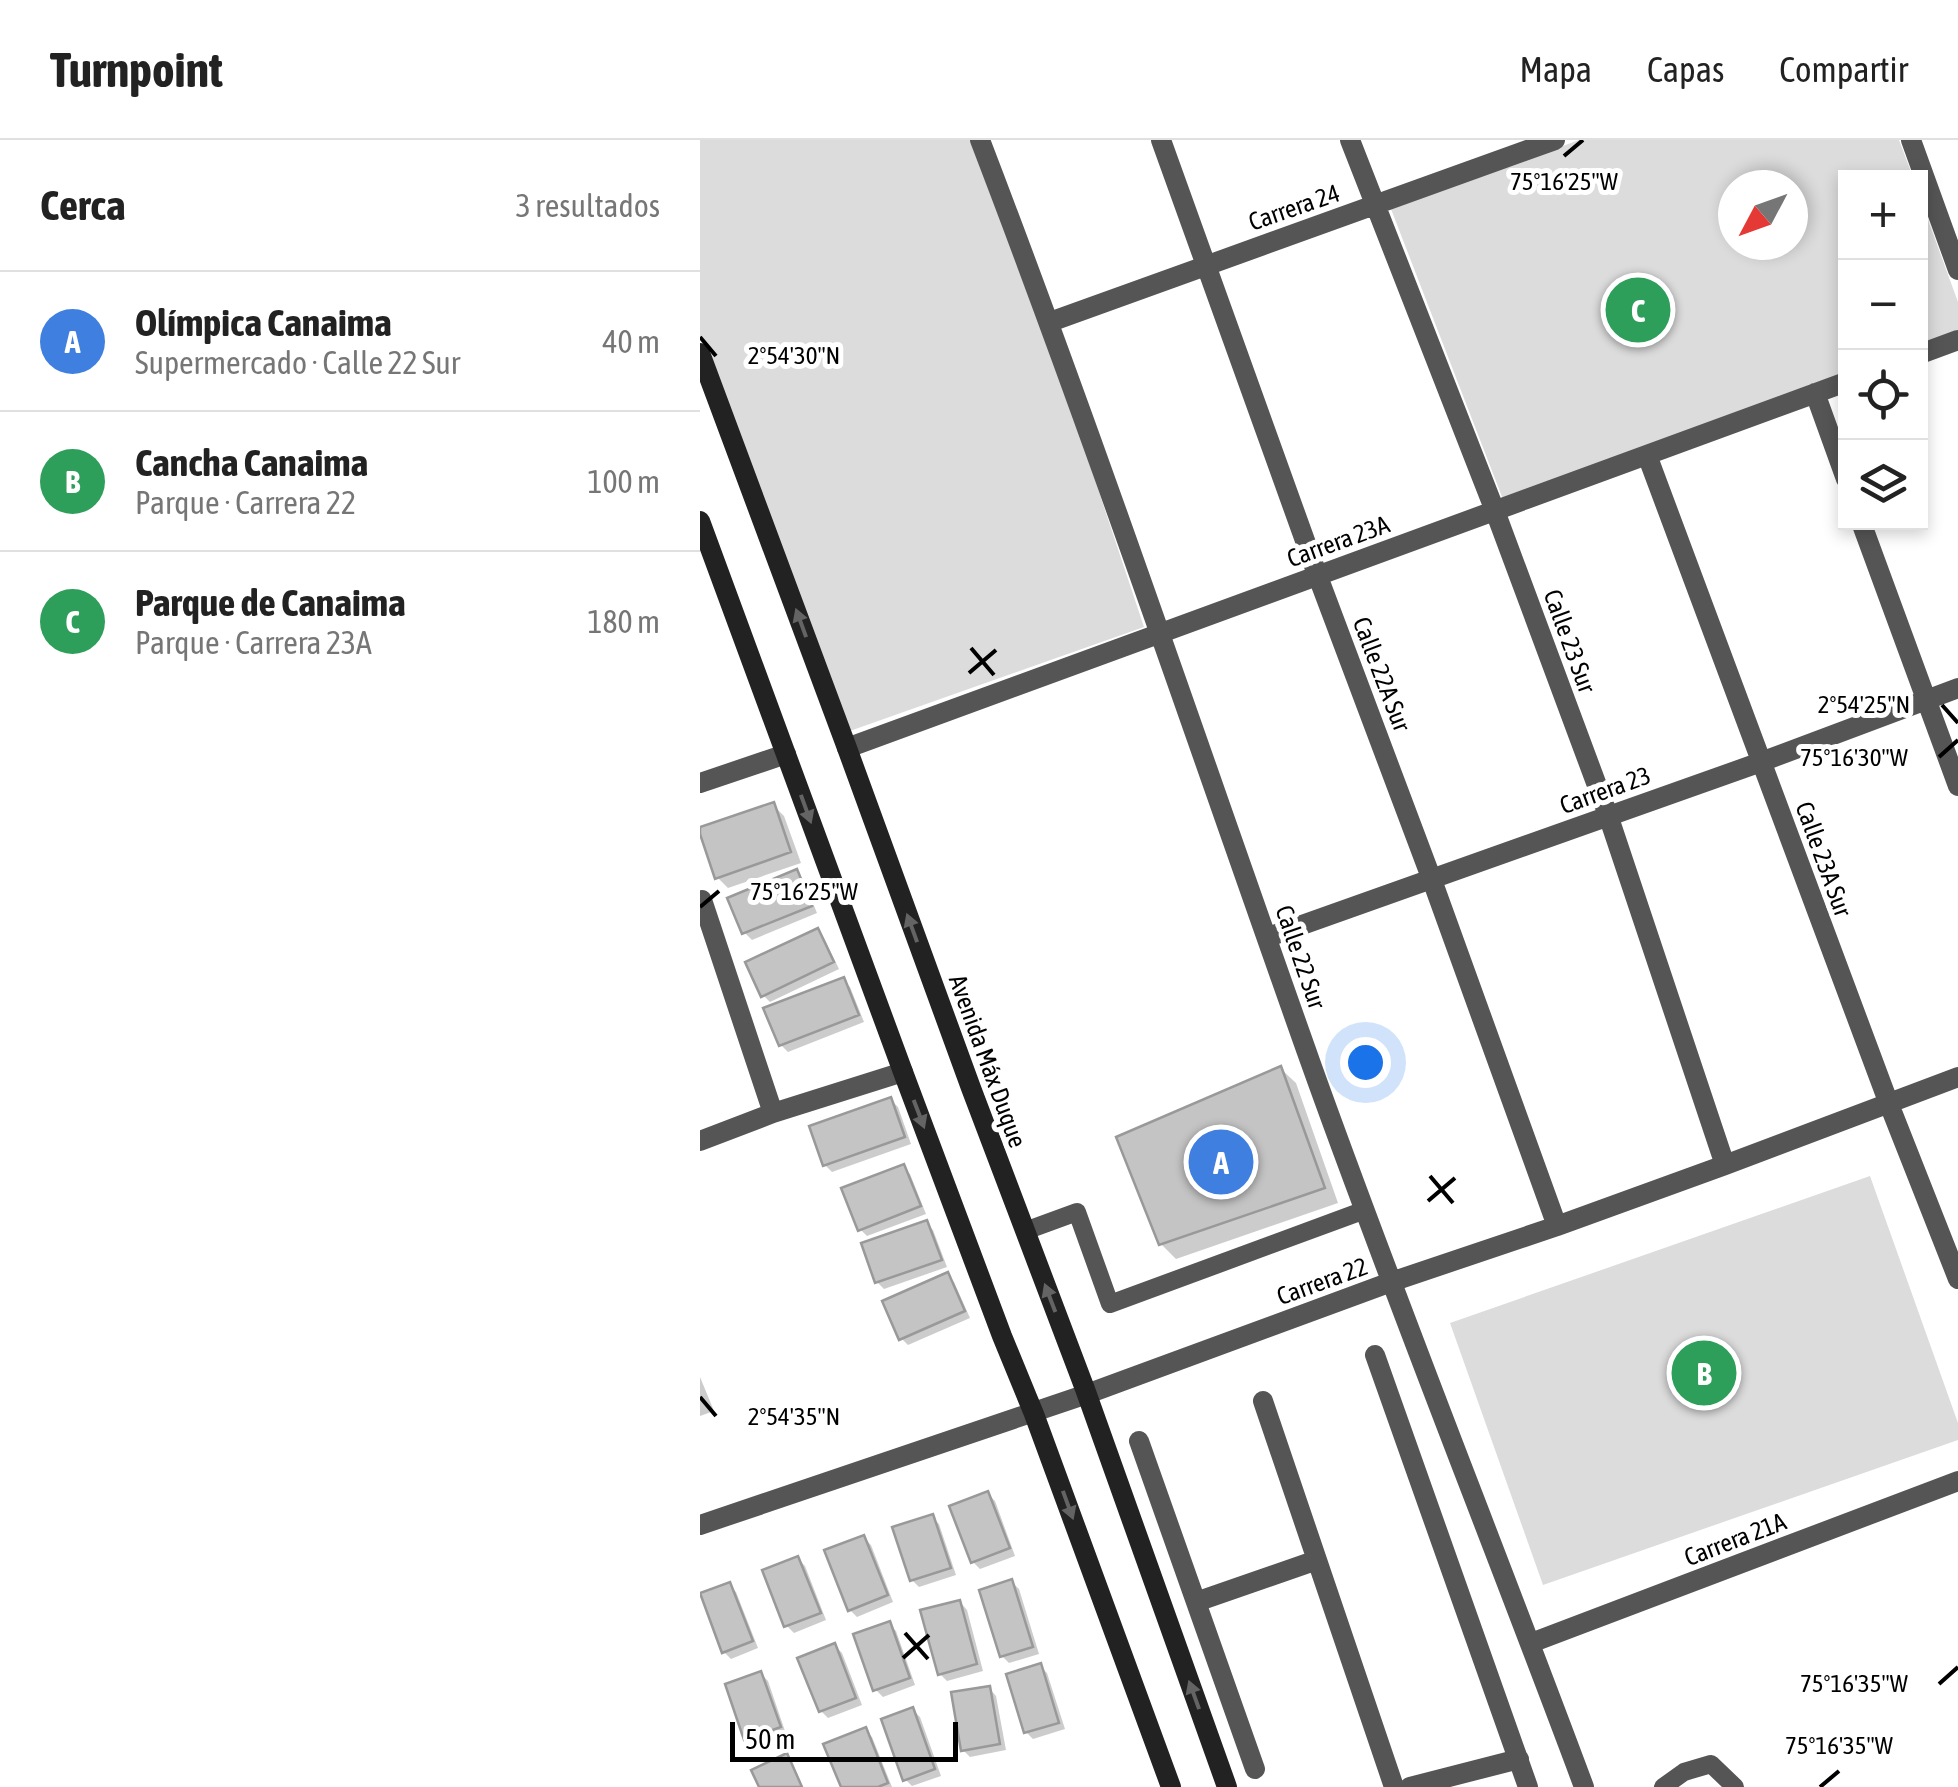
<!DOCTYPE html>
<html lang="es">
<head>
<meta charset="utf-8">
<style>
	body { margin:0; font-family:"Asap Condensed",sans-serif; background:#f6f6f6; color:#222 }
	.controls { position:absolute; right:30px; top:30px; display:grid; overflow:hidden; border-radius:0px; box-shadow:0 5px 15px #0003 }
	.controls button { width:90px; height:90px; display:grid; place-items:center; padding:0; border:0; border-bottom:2px solid #e0e0e0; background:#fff; color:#222; font:50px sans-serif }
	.compass { position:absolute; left:1018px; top:30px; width:90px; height:90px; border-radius:50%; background:#fff; box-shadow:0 5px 15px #0003; rotate:229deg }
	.scale { position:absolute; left:30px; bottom:25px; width:228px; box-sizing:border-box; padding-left:10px; border:5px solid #000; border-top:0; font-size:28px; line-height:35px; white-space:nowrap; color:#000; -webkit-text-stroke:8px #fff; paint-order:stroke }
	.you { position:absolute; left:665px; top:922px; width:35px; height:35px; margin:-25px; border:8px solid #fff; border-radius:50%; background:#1a73e8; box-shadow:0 0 0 15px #1a73e833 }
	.badge { display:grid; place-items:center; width:65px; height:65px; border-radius:50%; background:#b45309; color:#fff; font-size:32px; font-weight:700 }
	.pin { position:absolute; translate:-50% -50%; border:5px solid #fff; box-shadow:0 2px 10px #0006 }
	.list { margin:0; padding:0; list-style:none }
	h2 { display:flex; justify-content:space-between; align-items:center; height:130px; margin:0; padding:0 40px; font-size:42px }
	h2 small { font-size:32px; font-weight:400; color:#767676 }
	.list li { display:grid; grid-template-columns:65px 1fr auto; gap:30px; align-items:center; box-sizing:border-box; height:140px; padding:0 40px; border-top:2px solid #e0e0e0 }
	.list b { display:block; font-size:38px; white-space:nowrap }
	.list p { margin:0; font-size:32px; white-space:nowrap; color:#767676 }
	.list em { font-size:32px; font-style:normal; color:#767676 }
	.icon { flex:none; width:55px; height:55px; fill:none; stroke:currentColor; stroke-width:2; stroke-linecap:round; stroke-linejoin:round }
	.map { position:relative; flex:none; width:1258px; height:1647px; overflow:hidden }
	header { display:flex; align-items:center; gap:60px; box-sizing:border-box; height:140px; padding:0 50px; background:#fff; border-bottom:2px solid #e0e0e0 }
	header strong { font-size:48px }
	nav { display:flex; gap:55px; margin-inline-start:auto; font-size:35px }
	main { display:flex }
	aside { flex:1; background:#fff }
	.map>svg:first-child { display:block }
</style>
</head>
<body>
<header>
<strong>Turnpoint</strong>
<nav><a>Mapa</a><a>Capas</a><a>Compartir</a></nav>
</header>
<main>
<aside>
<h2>Cerca<small>3 resultados</small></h2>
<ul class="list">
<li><span class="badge" style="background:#3f7fe0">A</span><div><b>Olímpica Canaima</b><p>Supermercado · Calle 22 Sur</p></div><em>40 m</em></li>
<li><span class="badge" style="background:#2e9e5b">B</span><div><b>Cancha Canaima</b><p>Parque · Carrera 22</p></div><em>100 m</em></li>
<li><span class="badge" style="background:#2e9e5b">C</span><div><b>Parque de Canaima</b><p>Parque · Carrera 23A</p></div><em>180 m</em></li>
</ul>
</aside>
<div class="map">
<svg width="1258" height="1647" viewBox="0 0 1258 1647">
	<rect width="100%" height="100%" fill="#fff"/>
	<path fill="#dcdcdc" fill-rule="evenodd" d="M 0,0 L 273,0 L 348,199 L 444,487 L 147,592 L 0,198 Z
		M 879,0 L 1199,0 L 1213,37 L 1146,38 L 1145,236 L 804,362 L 691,69 ZM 1033,45 L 1093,45 L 1093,105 L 1033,105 Z
		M 1220,58 L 1258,162 L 1258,194 L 1220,208 Z
		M 1170,1036 L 1258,1283 L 1258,1300 L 843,1445 L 750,1183 Z"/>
	<path fill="#0003" d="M 73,665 L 84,676 L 101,723 L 28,748 L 17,737 Z
		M 96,732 L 103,739 L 117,773 L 52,800 L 45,793 Z
		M 117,791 L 124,798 L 139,829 L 70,862 L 63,855 Z
		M 143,840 L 150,847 L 164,882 L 88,912 L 81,905 Z
		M 581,929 L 596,943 L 638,1063 L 476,1119 L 461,1104 Z
		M 191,960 L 198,967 L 211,1004 L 132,1032 L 125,1025 Z
		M 203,1027 L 210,1034 L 226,1074 L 167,1096 L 160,1089 Z
		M 226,1083 L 233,1090 L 247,1127 L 184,1149 L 177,1142 Z
		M 247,1135 L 254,1142 L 270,1178 L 208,1205 L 201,1198 Z
		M 0,1237 L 14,1271 L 0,1276 Z
		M 288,1354 L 295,1361 L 315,1416 L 280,1429 L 273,1422 Z
		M 232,1377 L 239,1384 L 256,1435 L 219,1447 L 212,1440 Z
		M 164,1398 L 171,1405 L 193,1462 L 157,1477 L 150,1470 Z
		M 98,1419 L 105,1426 L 126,1480 L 94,1493 L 87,1486 Z
		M 312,1442 L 319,1449 L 339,1514 L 309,1523 L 302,1516 Z
		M 29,1445 L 36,1452 L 58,1508 L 31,1519 L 24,1512 Z
		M 260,1462 L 267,1470 L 283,1531 L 247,1541 L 240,1534 Z
		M 189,1484 L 196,1491 L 215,1545 L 183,1557 L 176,1550 Z
		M 134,1505 L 142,1513 L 162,1565 L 128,1578 L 121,1571 Z
		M 340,1526 L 347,1533 L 365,1589 L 333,1599 L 326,1592 Z
		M 61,1534 L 68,1541 L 86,1594 L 53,1605 L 46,1598 Z
		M 289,1548 L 296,1556 L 306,1610 L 270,1617 L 263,1610 Z
		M 213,1570 L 220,1577 L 241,1636 L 212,1646 L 205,1639 Z
		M 165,1590 L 172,1597 L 192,1647 L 143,1647 Z"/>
	<path fill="#c4c4c4" stroke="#999" stroke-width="2.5" d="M 74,662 L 91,712 L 15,739 L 0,694 L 0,687 Z
		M 97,729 L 112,766 L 42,794 L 27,758 Z
		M 118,788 L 134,822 L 61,857 L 45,822 Z
		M 144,837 L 159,875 L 79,906 L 63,868 Z
		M 581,926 L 625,1048 L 459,1105 L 416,997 Z
		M 191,957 L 205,997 L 123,1026 L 109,986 Z
		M 204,1024 L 221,1066 L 158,1091 L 141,1048 Z
		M 227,1080 L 242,1120 L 175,1143 L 161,1103 Z
		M 248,1132 L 265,1171 L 199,1200 L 182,1161 Z
		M 288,1351 L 310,1408 L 271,1423 L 249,1366 Z
		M 233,1374 L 251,1428 L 210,1441 L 192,1387 Z
		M 164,1395 L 188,1455 L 148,1471 L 124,1410 Z
		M 98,1416 L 121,1473 L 84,1487 L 62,1430 Z
		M 312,1439 L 333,1507 L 300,1517 L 279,1450 Z
		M 30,1442 L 53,1501 L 22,1513 L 0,1453 Z
		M 260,1460 L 277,1524 L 238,1535 L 220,1470 Z
		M 190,1481 L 210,1538 L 173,1551 L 153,1494 Z
		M 135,1503 L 156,1558 L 119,1572 L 97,1518 Z
		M 341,1523 L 359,1583 L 324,1593 L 306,1534 Z
		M 61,1531 L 81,1587 L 44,1600 L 25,1544 Z
		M 290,1546 L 300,1604 L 261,1611 L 251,1552 Z
		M 213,1567 L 235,1629 L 203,1641 L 181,1579 Z
		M 166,1587 L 188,1643 L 178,1647 L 141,1647 L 123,1604 Z
		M 87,1613 L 102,1647 L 59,1647 L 51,1630 Z"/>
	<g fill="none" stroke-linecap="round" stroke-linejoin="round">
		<path stroke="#555" stroke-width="18" d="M 325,1091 L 377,1072 L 410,1164 L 665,1070
			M 963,1647 L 984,1632 L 1011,1624 L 1035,1647"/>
		<path stroke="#555" stroke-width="20" d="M 280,0 C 397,305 501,614 610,921 C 697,1165 794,1405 884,1647
			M 461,0 L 617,434 L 732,740 L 857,1086
			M 650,0 L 795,371 L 908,675 L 1025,1025
			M 1211,0 L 1258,130
			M 350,182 L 855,0
			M 1220,214 L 1258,200
			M 1115,253 L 1146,339
			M 947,315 L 1189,964 L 1258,1139
			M 1161,382 L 1258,646
			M 147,608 L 1146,242
			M 0,643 L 86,614
			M 2,760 L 73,973
			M 568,797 L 1061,622 L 1258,548
			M 0,1001 L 73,973 L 203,932
			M 675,1215 L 828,1647
			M 387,1254 L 691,1142 L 857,1086 L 1025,1025 L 1258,937
			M 563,1261 L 694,1647
			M 439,1301 L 555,1629
			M 496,1462 L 617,1420
			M 831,1503 L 1258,1341
			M 710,1647 L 819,1619"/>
		<path stroke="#555" stroke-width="20" d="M 0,1385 L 387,1254"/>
		<path stroke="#222" stroke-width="20" d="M 0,213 L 147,608 L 271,948 L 385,1249 L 527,1647
			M 0,381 L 203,932 L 302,1196 L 334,1274 L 471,1647"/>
	</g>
	<defs><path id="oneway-solid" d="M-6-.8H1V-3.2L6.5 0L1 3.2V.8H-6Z" transform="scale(2.5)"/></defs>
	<g fill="#646464">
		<use href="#oneway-solid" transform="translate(101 483) rotate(-110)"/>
		<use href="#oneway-solid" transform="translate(106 669) rotate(70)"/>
		<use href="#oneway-solid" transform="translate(212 788) rotate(-110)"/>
		<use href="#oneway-solid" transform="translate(219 974) rotate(69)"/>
		<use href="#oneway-solid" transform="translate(350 1158) rotate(-111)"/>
		<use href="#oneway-solid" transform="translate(368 1365) rotate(70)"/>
		<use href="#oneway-solid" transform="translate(494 1555) rotate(-110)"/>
	</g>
	<path fill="none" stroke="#000" stroke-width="4" d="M 864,16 L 883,0M 0,197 L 16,216M 271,508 L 294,535M 269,533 L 296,510M 1242,565 L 1258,583M 1239,617 L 1258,600M 0,767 L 19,751M 730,1036 L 753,1063M 728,1061 L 755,1038M 0,1257 L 16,1276M 205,1493 L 228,1519M 203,1518 L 229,1495M 1239,1544 L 1258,1527M 1120,1647 L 1139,1631"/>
	<g text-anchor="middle" stroke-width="10" stroke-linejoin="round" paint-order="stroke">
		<g font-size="25" fill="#000" stroke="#fff">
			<text transform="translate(594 67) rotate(-19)" y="9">Carrera 24</text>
			<text transform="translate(638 401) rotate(-20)" y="9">Carrera 23A</text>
			<text transform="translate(870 501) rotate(70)" y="9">Calle 23 Sur</text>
			<text transform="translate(682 534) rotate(69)" y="9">Calle 22A Sur</text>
			<text transform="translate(905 650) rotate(-20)" y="9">Carrera 23</text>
			<text transform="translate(1124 719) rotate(70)" y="9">Calle 23A Sur</text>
			<text transform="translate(601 817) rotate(71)" y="9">Calle 22 Sur</text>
			<text transform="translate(288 921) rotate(70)" y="9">Avenida Máx Duque</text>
			<text transform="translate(622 1141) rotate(-20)" y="9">Carrera 22</text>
			<text transform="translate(1035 1399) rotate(-21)" y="9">Carrera 21A</text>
		</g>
	</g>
	<g font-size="25" text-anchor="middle" fill="#000" stroke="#fff" stroke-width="10" stroke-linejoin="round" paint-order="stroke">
		<text x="864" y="50">75°16'25"W</text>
		<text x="94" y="224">2°54'30"N</text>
		<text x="1164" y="573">2°54'25"N</text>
		<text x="1154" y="626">75°16'30"W</text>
		<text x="104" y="760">75°16'25"W</text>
		<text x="94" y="1285">2°54'35"N</text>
		<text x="1154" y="1552">75°16'35"W</text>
		<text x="1139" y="1614">75°16'35"W</text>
	</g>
</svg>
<div class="controls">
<button>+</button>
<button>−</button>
<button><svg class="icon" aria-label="locate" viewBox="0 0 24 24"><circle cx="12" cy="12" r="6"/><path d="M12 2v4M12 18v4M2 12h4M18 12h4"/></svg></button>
<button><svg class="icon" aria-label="layers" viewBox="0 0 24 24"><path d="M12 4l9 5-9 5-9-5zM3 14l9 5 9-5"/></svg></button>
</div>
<svg class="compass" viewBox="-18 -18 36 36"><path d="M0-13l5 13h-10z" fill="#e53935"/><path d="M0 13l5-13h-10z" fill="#767676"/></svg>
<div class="scale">50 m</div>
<div class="you"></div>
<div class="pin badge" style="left:521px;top:1022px;background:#3f7fe0">A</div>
<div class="pin badge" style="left:1004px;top:1233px;background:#2e9e5b">B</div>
<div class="pin badge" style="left:938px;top:170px;background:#2e9e5b">C</div>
</div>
</main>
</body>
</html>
